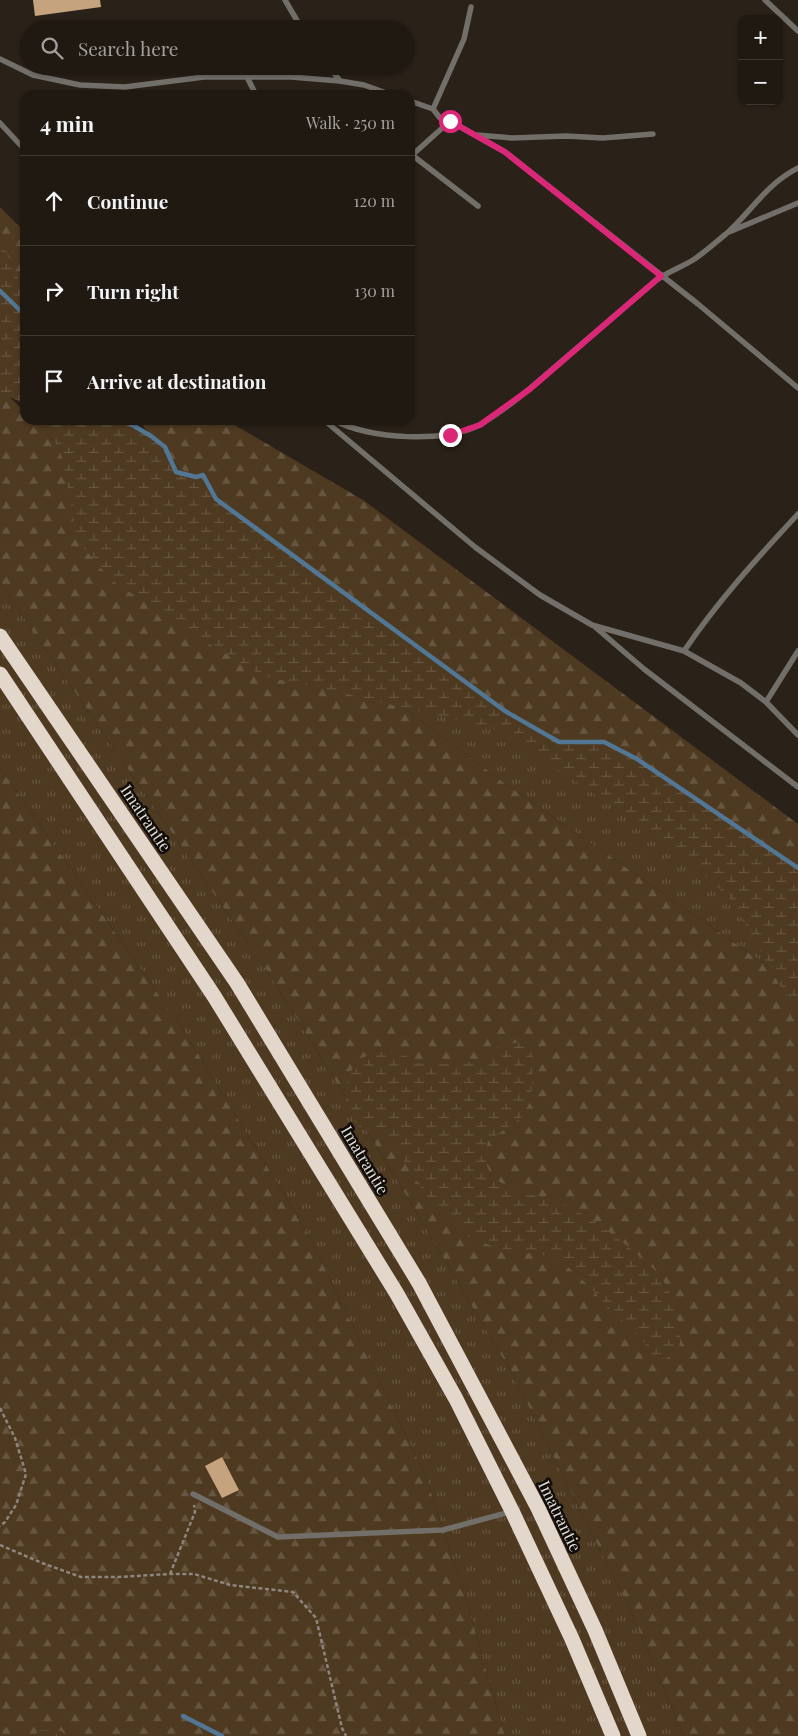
<!DOCTYPE html>
<html lang="en">
<head>
<meta charset="utf-8">
<style>
	body { margin:0; font-family:"Playfair Display",serif; background:#28221b; color:#f1f3f6 }
	.controls { position:absolute; right:15px; top:15px; display:grid; overflow:hidden; border-radius:10px; box-shadow:0 1px 4px #0004 }
	.controls button { width:45px; height:45px; display:grid; place-items:center; padding:0; border:0; border-bottom:1px solid #3d3832; background:#201912; color:#f1f3f6; font:25px sans-serif }
	.stop { position:absolute; width:15px; height:15px; margin:-11px; border:4px solid #db2777; border-radius:50%; background:#fff }
	.stop.end { background:#db2777; border-color:#fff; box-shadow:0 1px 5px #0008 }
	.list { margin:0; padding:0; list-style:none }
	h2 { display:flex; justify-content:space-between; align-items:center; height:65px; margin:0; padding:0 20px; font-size:21px }
	h2 small { font-size:16px; font-weight:400; color:#a2a09f }
	.list li { display:grid; grid-template-columns:32px 1fr auto; gap:15px; align-items:center; box-sizing:border-box; height:90px; padding:0 20px; border-top:1px solid #3d3832 }
	.list b { display:block; font-size:19px; white-space:nowrap }
	.list em { font-size:16px; font-style:normal; color:#a2a09f }
	.icon { flex:none; width:28px; height:28px; fill:none; stroke:currentColor; stroke-width:2; stroke-linecap:round; stroke-linejoin:round }
	.map { position:relative; flex:none; width:798px; height:1736px; overflow:hidden }
	.search { position:absolute; background:#201912; box-shadow:0 1px 4px #0004; left:20px; top:20px; width:395px; height:55px; display:flex; align-items:center; gap:12px; box-sizing:border-box; padding:0 18px; border-radius:28px; color:#a2a09f; font-size:19px }
	.panel { position:absolute; background:#201912; box-shadow:0 1px 4px #0004; left:20px; top:90px; width:395px; height:335px; border-radius:15px }
	.map>svg:first-child { display:block }
</style>
</head>
<body>
<div class="map">
<svg width="798" height="1736" viewBox="0 0 798 1736">
	<defs>
		<pattern id="grass-tufts" width="24" height="20" patternUnits="userSpaceOnUse" patternTransform="scale(1.25)"><rect width="24" height="20" fill="#4e3921"/><path d="M3 7l-1-3M5 7V3M7 7l1-3M15 17l-1-3M17 17v-4M19 17l1-3" fill="none" stroke="#675540"/></pattern>
		<pattern id="forest-firs" width="22" height="20" patternUnits="userSpaceOnUse" patternTransform="scale(1.25)"><rect width="22" height="20" fill="#4e3921"/><path d="M5 1l3.5 6h-7zM16 11l3.5 6h-7z" fill="#675540"/></pattern>
		<pattern id="wetland-marsh" width="20" height="14" patternUnits="userSpaceOnUse" patternTransform="scale(1.25)"><rect width="20" height="14" fill="#4e3921"/><path d="M1 5h8M5 5V1M11 12h8M15 12V8" fill="none" stroke="#675540"/></pattern>
	</defs>
	<rect width="100%" height="100%" fill="#2a2118"/>
	<path fill="url(#grass-tufts)" d="M 33,420 L 130,420 L 178,466 L 664,791 L 798,987 L 510,787 L 90,475 Z
		M 0,583 L 267,971 L 396,1178 L 513,1375 L 633,1616 L 684,1736 L 505,1736 L 469,1610 L 426,1477 L 307,1232 L 184,1031 L 0,768 Z"/>
	<path fill="url(#forest-firs)" d="M 0,207 L 25,232 L 25,309 L 0,286 Z
		M 0,388 L 25,412 L 25,420 L 33,420 L 90,475 L 510,787 L 798,987 L 798,1736 L 684,1736 L 633,1616 L 513,1375 L 396,1178 L 267,971 L 0,583 Z
		M 138,420 L 226,420 L 363,500 L 798,824 L 798,891 L 527,731 L 178,466 Z
		M 0,768 L 184,1031 L 307,1232 L 426,1477 L 469,1610 L 505,1736 L 0,1736 Z"/>
	<path fill="url(#wetland-marsh)" d="M 0,238 L 25,293 L 25,403 L 0,394 Z
		M 44,420 L 124,420 L 151,436 L 165,447 L 176,472 L 196,477 L 203,475 L 216,499 L 505,711 L 559,742 L 604,742 L 637,759 L 798,868 L 798,1010 L 780,986 L 731,899 L 690,863 L 612,806 L 535,754 L 498,730 L 317,687 L 265,677 L 214,647 L 111,580 L 82,546 L 75,529 L 69,493 L 61,454 Z
		M 515,1043 L 527,1043 L 533,1057 L 531,1100 L 522,1117 L 488,1141 C 485,1155 483,1163 493,1176 C 505,1191 545,1197 563,1204 C 587,1213 649,1259 663,1280 C 671,1293 682,1325 680,1341 C 680,1345 678,1349 678,1352 L 665,1359 L 652,1355 L 642,1339 L 606,1305 L 588,1285 L 568,1267 L 548,1256 L 508,1250 L 486,1244 L 465,1235 L 425,1194 L 389,1138 L 359,1127 L 350,1114 L 345,1097 L 349,1074 L 359,1059 L 377,1052 L 396,1052 L 411,1058 L 419,1063 L 447,1064 L 490,1060 L 498,1047 Z
		M 39,1730 L 61,1731 L 67,1736 L 34,1736 Z"/>
	<g fill="none" stroke-linecap="round" stroke-linejoin="round">
		<path stroke="#517795" stroke-width="4.5" d="M 0,291 L 25,315
			M 124,420 L 151,436 L 165,447 L 176,472 L 196,477 L 203,475 L 216,499 L 505,711 L 559,742 L 604,742 L 637,759 L 798,868
			M 183,1716 L 222,1736"/>
	</g>
	<path fill="#c6a37f" d="M 33,0 L 100,0 L 101,7 L 35,16 Z
		M 222,1457 L 239,1490 L 222,1498 L 205,1466 Z"/>
	<g fill="none" stroke-linecap="round" stroke-linejoin="round">
		<path stroke="#8d857e" stroke-width="2.5" stroke-dasharray="4 2.5" stroke-linecap="butt" d="M 0,1408 L 15,1438 L 26,1474 L 16,1505 L 5,1522 L 0,1526
			M 0,1545 L 42,1563 L 81,1577 L 118,1577 L 170,1574 L 194,1574 L 230,1585 L 293,1592 L 316,1618 L 342,1728 L 346,1736
			M 170,1574 L 195,1512 L 194,1505"/>
		<path stroke="#726e69" stroke-width="5.5" d="M 285,0 L 302,29
			M 765,0 L 798,31
			M 0,59 L 33,75 L 80,85 L 125,87 L 204,77 L 291,77 L 340,81 L 364,85 L 392,95
			M 329,66 L 340,81
			M 247,77 L 256,95
			M 410,101 L 433,109 L 440,118 L 450,121 L 505,152 L 698,304 L 798,388
			M 433,109 L 464,39 L 471,7
			M 0,123 L 25,150
			M 477,135 L 512,138 L 566,136 L 603,138 L 653,134
			M 412,155 L 478,206
			M 410,157 L 450,121
			M 729,232 L 798,203
			M 324,420 L 475,547 L 540,595 L 592,625 L 684,651 L 741,683 L 766,702 L 798,735
			M 334,420 C 367,439 448,444 481,424 C 507,409 533,386 556,366 C 589,338 621,310 654,282 C 666,272 680,268 693,260 C 704,253 716,242 726,234 C 752,211 765,185 798,168
			M 594,626 L 644,669 L 798,787
			M 684,651 C 718,601 757,558 798,514
			M 766,702 L 798,651
			M 193,1494 L 278,1537 L 443,1530 L 510,1512"/>
		<path stroke="#e3d7cb" stroke-width="15" d="M 0,636 L 237,983 L 419,1283 L 538,1508 L 595,1630 L 639,1736
			M 0,674 L 214,996 L 397,1294 L 456,1399 L 512,1511 L 572,1639 L 613,1736"/>
	</g>
	<g fill="none" stroke-linecap="round" stroke-linejoin="round">
		<path stroke="#db2777" stroke-width="6" d="M 450,121 L 505,152 L 661,276 L 530,389 L 480,425 L 450,435"/>
	</g>
	<g text-anchor="middle" stroke-width="5" stroke-linejoin="round" paint-order="stroke">
		<g font-size="16" fill="#e4ddd7" stroke="#100c08">
			<text transform="translate(146 818) rotate(56)" y="6">Imatrantie</text>
			<text transform="translate(365 1160) rotate(59)" y="6">Imatrantie</text>
			<text transform="translate(560 1516) rotate(64)" y="6">Imatrantie</text>
		</g>
	</g>
</svg>
<div class="controls">
<button>+</button>
<button>−</button>
</div>
<div class="stop" style="left:450px;top:121px"></div>
<div class="stop end" style="left:450px;top:435px"></div>
<div class="search"><svg class="icon" aria-label="search" viewBox="0 0 24 24"><circle cx="10" cy="10" r="6"/><path d="M15 15l6 6"/></svg>Search here</div>
<section class="panel">
<h2>4 min<small>Walk · 250 m</small></h2>
<ul class="list">
<li><svg class="icon" aria-label="ahead" viewBox="0 0 24 24"><path d="M12 20V5M6 11l6-6 6 6"/></svg><div><b>Continue</b></div><em>120 m</em></li>
<li><svg class="icon" aria-label="right" viewBox="0 0 24 24"><path d="M7 20v-9h11M14 6l5 5-5 5"/></svg><div><b>Turn right</b></div><em>130 m</em></li>
<li><svg class="icon" aria-label="arrive" viewBox="0 0 24 24"><path d="M6 21V4h12l-3 4 3 4H6"/></svg><div><b>Arrive at destination</b></div></li>
</ul>
</section>
</div>
</body>
</html>
